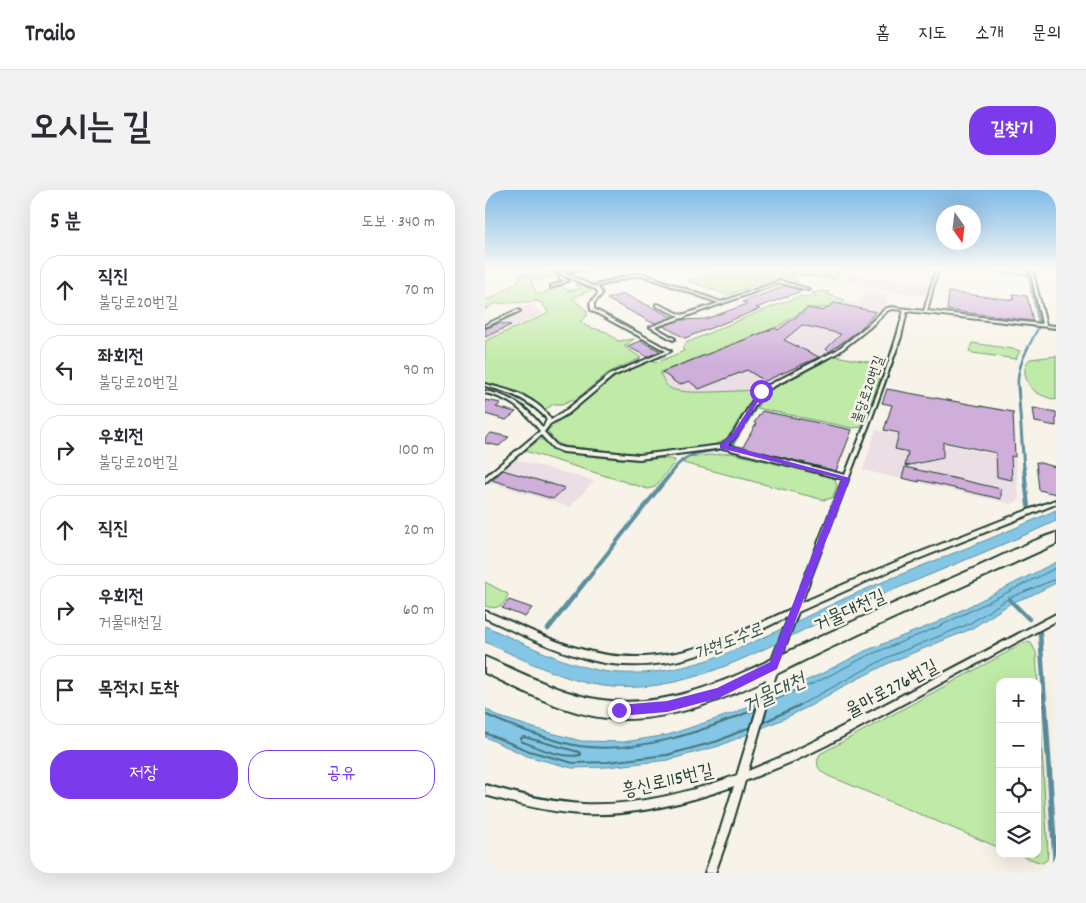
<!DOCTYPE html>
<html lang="ko">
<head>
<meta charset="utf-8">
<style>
	body { margin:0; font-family:Dekko,"Poor Story",sans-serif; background:#f2f2f3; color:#2b2b33 }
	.controls { position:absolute; right:15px; bottom:15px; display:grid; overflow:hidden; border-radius:10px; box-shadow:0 5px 20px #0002 }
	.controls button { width:45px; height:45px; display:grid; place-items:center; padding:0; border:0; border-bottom:1px solid #e1e1e2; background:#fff; color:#2b2b33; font:25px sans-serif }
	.compass { position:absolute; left:451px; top:15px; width:45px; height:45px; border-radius:50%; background:#fff; box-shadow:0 5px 20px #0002; rotate:166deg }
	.stop { position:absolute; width:15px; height:15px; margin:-11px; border:4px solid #7c3aed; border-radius:50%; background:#fff }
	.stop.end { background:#7c3aed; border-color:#fff; box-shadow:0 1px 5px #0008 }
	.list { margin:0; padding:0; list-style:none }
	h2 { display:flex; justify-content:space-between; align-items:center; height:65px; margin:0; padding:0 20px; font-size:21px }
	h2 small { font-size:16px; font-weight:400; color:#7c7c81 }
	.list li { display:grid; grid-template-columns:32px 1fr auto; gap:15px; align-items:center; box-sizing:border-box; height:70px; margin:0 10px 10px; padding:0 10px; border:1px solid #e1e1e2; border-radius:20px }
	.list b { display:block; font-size:19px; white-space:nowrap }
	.list p { margin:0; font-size:16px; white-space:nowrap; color:#7c7c81 }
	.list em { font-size:16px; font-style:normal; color:#7c7c81 }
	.actions { display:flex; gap:10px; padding:15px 20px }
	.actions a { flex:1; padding:11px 0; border:1px solid #7c3aed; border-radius:20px; text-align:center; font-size:18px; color:#7c3aed }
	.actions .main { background:#7c3aed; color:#fff }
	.icon { flex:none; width:28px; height:28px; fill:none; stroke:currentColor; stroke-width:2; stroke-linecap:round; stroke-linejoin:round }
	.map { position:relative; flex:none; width:571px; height:683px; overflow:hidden; border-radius:20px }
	header { display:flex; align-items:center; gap:30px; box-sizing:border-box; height:70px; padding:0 25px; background:#fff; border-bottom:1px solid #e1e1e2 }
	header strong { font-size:24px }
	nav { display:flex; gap:28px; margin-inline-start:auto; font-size:18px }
	.intro { display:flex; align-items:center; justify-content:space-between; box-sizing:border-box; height:120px; padding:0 30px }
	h1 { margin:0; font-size:35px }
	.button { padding:12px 22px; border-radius:20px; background:#7c3aed; color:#fff; font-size:18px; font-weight:700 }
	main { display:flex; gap:30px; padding:0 30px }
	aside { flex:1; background:#fff; border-radius:20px; box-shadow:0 5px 20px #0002 }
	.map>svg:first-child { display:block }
</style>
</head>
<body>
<header>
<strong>Trailo</strong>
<nav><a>홈</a><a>지도</a><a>소개</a><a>문의</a></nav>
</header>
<div class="intro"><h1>오시는 길</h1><a class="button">길찾기</a></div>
<main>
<aside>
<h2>5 분<small>도보 · 340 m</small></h2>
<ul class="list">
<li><svg class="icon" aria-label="ahead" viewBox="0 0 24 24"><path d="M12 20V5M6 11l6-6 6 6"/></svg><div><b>직진</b><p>불당로20번길</p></div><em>70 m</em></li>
<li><svg class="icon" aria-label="left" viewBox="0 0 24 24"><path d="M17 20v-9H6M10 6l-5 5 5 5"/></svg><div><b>좌회전</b><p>불당로20번길</p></div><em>90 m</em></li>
<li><svg class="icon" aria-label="right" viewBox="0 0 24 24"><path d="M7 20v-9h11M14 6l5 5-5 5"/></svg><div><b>우회전</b><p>불당로20번길</p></div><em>100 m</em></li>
<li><svg class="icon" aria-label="ahead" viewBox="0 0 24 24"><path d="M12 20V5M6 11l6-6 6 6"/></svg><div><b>직진</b></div><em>20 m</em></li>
<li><svg class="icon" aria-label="right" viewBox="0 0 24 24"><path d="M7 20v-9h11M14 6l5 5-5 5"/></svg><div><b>우회전</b><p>거물대천길</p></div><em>60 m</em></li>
<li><svg class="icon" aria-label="arrive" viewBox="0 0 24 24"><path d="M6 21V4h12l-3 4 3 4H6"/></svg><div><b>목적지 도착</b></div></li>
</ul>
<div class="actions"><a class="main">저장</a><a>공유</a></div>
</aside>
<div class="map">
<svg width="571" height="683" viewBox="0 0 571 683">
	<rect width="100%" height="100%" fill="#f7f3e8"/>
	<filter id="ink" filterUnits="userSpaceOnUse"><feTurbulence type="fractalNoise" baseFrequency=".02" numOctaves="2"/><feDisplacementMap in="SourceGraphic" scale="10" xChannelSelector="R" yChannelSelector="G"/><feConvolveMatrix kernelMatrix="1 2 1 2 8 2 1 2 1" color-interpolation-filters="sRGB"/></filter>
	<g filter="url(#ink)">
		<path fill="#ebdee4" d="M 363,85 L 445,94 L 443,106 L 397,100 L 360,90 Z
			M 382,99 L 400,106 L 403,111 L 398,119 L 379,137 L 340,167 L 273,200 L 213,202 L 192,201 L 185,198 L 176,185 L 176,182 L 187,177 L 294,136 L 322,118 L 350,118 L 358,112 L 374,113 Z
			M 43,115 L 47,115 L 58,124 L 0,149 L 0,129 L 8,130 Z
			M 391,240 L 531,269 L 534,310 L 527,314 L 378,280 Z
			M 29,269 L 109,291 L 85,317 L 2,292 Z"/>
		<path fill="#c0eaa7" stroke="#70946e" d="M 238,79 C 262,79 292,76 313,91 L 310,93 L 288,89 L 243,105 L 203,91 Z
			M 303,79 L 357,79 L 350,89 L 300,83 Z
			M 63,81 L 73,84 L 58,89 L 46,90 L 51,103 L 56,104 L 75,96 L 84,101 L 96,98 L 90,94 L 93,93 L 105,97 L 107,100 L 87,108 L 102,121 L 102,126 L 95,132 L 103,137 L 122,142 L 133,151 L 149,149 L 139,156 L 156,168 L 123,183 L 95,206 L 77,214 L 69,214 L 61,219 L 57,218 L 41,205 L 31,201 L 0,193 L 0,151 L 62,124 L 63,122 L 57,113 L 52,111 L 9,114 L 0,120 L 0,109 L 6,109 L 32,92 L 37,83 C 44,87 57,86 63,81 Z
			M 337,101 L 344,102 L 342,104 L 360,110 L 350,118 L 322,118 L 294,136 L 176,182 L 176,185 C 178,189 181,196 185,198 C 196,206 257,200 273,200 L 241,250 L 224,257 L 158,264 L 79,256 L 71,252 L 62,241 L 130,187 L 165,170 L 173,172 L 199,161 L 197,158 L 201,153 C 238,137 275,121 313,107 C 319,105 325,108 331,106 L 327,103 Z
			M 487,153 L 528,159 L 535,161 L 531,169 L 488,163 L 484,161 Z
			M 350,166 L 400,175 L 377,237 L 367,238 L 272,218 L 277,208 L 284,201 Z
			M 571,166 L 571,210 C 564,208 557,206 551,202 C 541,195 535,178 545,169 Z
			M 55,249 C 64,251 67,261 78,262 C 101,266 127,269 151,270 C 164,270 177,267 190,270 L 189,273 L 170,297 L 163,299 L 40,261 Z
			M 246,263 L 345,287 L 350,289 L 352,296 L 347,308 L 339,310 L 198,273 L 202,268 L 206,267 Z
			M 0,392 L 23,404 C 20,416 12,420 0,416 Z
			M 541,452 L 546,453 L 551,462 L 563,662 L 562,670 L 557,673 L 531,664 L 552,664 L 552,492 L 515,492 L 515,658 L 361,593 C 347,587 325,583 335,564 Z"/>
		<path fill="#84c6e5" stroke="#5c8f9e" d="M 571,320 L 571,331 L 547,342 C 484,369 421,394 359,421 C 286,453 211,503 128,497 C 84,494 40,470 0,452 L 0,436 C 41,454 90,481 135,483 C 220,488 297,435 372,403 C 438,374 506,350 571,320 Z
			M 571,372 L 571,393 L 547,405 L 526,413 L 486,439 L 406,472 L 353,499 L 329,514 L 296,530 L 234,556 L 183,570 L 122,577 L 87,578 L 42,566 L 0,547 L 0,518 L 12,526 L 52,539 L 96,551 L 139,552 L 183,545 L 249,523 L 336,484 L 380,461 L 451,433 Z"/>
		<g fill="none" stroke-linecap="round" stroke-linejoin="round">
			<path stroke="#47747b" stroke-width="1" d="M 284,513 L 338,489 L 382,466 L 453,437 L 571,378
				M 313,516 L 403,467 L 484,434 L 524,408 L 571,389"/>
			<path stroke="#47747b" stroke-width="2" d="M 0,524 C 17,533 35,539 53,545 C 66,549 80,554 94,556 C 154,564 216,542 271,519
				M 279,532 L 315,515
				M 0,543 L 44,561 L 88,573 L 122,572 L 182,565 L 233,551 L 265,537
				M 39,547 L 94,562 L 96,565 C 77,569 53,558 36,551 L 36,548 Z"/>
			<path stroke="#5c8f9e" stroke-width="2" d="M 492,79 L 543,85
				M 542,79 L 553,131"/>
			<path stroke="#5c8f9e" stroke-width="2.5" d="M 553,130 L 554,134
				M 533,197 C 531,175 545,155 554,136"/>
			<path stroke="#5c8f9e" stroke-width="3" d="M 533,196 L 539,279
				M 247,255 L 270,219
				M 189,279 C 202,262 217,263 238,259"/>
			<path stroke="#5c8f9e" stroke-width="4" d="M 539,278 L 543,316
				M 106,384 L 190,278"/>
			<path stroke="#5c8f9e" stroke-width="4.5" d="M 524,409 L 544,429
				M 63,439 L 107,383
				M 555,443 L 560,516"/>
			<path stroke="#5c8f9e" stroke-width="5.5" d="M 560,515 L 571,683"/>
		</g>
		<path fill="#cfaeda" stroke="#1f3d34" d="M 301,96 L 317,101 L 271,118 L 275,119 L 200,148 L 178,136 L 196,130 L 221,129 L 262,114 L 257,112 Z
			M 464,102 L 529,110 L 528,104 L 542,106 L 548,131 L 462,120 Z
			M 139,104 L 187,127 L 171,133 L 166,132 L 122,109 Z
			M 349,113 L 391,122 L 374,140 L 344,162 L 341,159 L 356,144 L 317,135 L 299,150 L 334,167 L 280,191 L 262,180 L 214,199 L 204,191 L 194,195 L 177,182 L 290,138 L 293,140 L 323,118 L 338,121 Z
			M 14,133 L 26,135 L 0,147 L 0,139 Z
			M 156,151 L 175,161 L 162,167 L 142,156 Z
			M 402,199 L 528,222 L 530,267 L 526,266 L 527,290 L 512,287 L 511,263 L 458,252 L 458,268 L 420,276 L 423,262 L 410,259 L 414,243 L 399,240 L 407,215 L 397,213 Z
			M 0,210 L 16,213 L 11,217 L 31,222 L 21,230 L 0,224 Z
			M 548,218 L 571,222 L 571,236 L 550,232 Z
			M 277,221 L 367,240 L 351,281 L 258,257 L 271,234 L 269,233 Z
			M 6,243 L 24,247 L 14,256 L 0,253 L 0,248 Z
			M 551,272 L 571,277 L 571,304 L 554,300 Z
			M 420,277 L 516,299 L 516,309 L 434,290 L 434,292 L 417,288 Z
			M 18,280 L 21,281 L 80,298 L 68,309 L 7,290 Z
			M 24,410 L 47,418 L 40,427 L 17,418 Z"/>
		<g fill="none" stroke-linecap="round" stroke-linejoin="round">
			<g stroke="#1f3d34" stroke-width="4">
				<path id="lane" d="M 65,79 C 69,79 73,82 77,82 C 84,83 94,79 102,79 L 79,83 L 108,96 L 149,84 L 159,84 L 236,112 L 295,91 L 324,99 L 323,100 L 295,93 L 199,127 L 199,128 L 197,128 L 170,137 L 189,148 L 190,149 L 188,150 L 165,137 L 194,126 L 171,116 L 171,114 L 173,114 L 197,125 L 234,113 L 159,86 L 149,86 L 110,97 L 114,98 L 117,104 L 109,113 L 109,119 L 186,161 L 128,186 L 84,223 L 65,234 L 59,242 L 72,256 L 79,258 L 154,265 L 237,255 L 248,244 L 274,200 L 352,160 L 382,136 L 400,119 L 406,117 L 439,121 L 451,79 L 453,79 L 442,121 L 557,134 L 545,79 L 547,79 L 561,135 L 571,136 L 571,138 L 422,121 L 416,147 L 387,227 L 316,413 L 413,371 L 543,320 L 571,310 L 571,314 L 418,375 L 313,422 L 296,467 L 263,581 L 303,564 L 336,548 L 571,424 L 571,431 L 342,555 L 309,571 L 260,591 L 245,641 L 230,683 L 220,683 L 235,641 L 249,596 C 202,613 148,626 98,624 C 65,622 32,614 0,605 L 0,595 C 32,604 65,612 98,614 C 150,616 204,603 252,585 L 288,467 L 304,426 C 244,456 179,487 110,471 C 72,462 36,444 0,428 L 0,421 C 31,433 60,449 92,458 C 174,483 235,452 308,418 L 358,289 L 238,258 L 154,269 L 78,262 L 68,258 L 56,245 L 2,291 L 0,292 L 0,287 L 55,241 C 40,221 24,208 0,203 L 0,201 C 26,206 42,217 58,238 L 62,229 C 45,210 24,202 0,196 L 0,194 C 24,200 53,207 66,230 L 80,221 L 126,184 L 181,161 L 106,120 L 105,113 L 113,104 L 112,100 ZM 406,119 L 419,120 C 405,177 381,231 360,285 L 242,255 L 252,245 L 278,202 L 354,162 L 384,138 L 402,121 Z
					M 74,86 L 76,86 L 83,91 L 66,98 L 66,96 L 80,91 L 74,88 Z
					M 32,120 L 35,121 L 0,137 L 0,135 Z"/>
			</g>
			<g stroke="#1f3d34" stroke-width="4">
				<path id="street" d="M 571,343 L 571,354 C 498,387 424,420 351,455 C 282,487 214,530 135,529 C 87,528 43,503 0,483 L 0,467 C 38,483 75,504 117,510 C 197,521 269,476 339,445 C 388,422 438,401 488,379 C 515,367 543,352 571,343 Z"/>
			</g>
			<use href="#lane" fill="#f7f3e8" fill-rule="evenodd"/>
			<use href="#street" fill="#f7f3e8" fill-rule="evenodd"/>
		</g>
	</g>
	<linearGradient id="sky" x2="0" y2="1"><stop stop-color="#80bbe7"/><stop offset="0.45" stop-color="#fbfaf5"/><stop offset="1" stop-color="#fbfaf5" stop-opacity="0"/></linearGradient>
	<rect width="571" height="175" fill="url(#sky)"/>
	<path fill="#7c3aed" d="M 276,200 L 279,201 L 253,246 L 242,255 L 365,288 L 292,479 L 234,508 L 182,522 L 134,526 L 131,524 L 129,520 L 131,517 L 134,515 L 182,511 L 232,498 L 285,472 L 357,289 L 235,258 L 235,255 L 248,243 Z"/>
	<g text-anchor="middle" stroke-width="5" stroke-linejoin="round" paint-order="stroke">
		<g font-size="14" fill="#1f3d34" stroke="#f7f3e8">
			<text transform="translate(382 199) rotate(-70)" y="5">불당로20번길</text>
		</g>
		<g font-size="18" font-style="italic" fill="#335857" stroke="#f7f3e8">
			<text transform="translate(243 451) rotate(-22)" y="6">가현도수로</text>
		</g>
		<g font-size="19" fill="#1f3d34" stroke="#f7f3e8">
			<text transform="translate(364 419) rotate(-24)" y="7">거물대천길</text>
			<text transform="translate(406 497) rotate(-28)" y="7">율마로276번길</text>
			<text transform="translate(182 589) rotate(-13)" y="7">흥신로115번길</text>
		</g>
		<g font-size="21" font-style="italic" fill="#335857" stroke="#f7f3e8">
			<text transform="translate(288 502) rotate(-25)" y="7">거물대천</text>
		</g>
	</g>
</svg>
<div class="controls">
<button>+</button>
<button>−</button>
<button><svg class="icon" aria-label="locate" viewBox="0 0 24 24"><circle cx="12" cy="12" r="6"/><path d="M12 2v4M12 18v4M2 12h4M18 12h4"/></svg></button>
<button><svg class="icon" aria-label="layers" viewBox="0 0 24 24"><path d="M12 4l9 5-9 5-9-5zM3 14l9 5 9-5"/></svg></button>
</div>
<svg class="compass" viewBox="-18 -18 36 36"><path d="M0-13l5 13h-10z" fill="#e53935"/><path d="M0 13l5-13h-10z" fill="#7c7c81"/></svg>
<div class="stop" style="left:276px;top:201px"></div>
<div class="stop end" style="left:134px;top:520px"></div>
</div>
</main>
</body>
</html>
